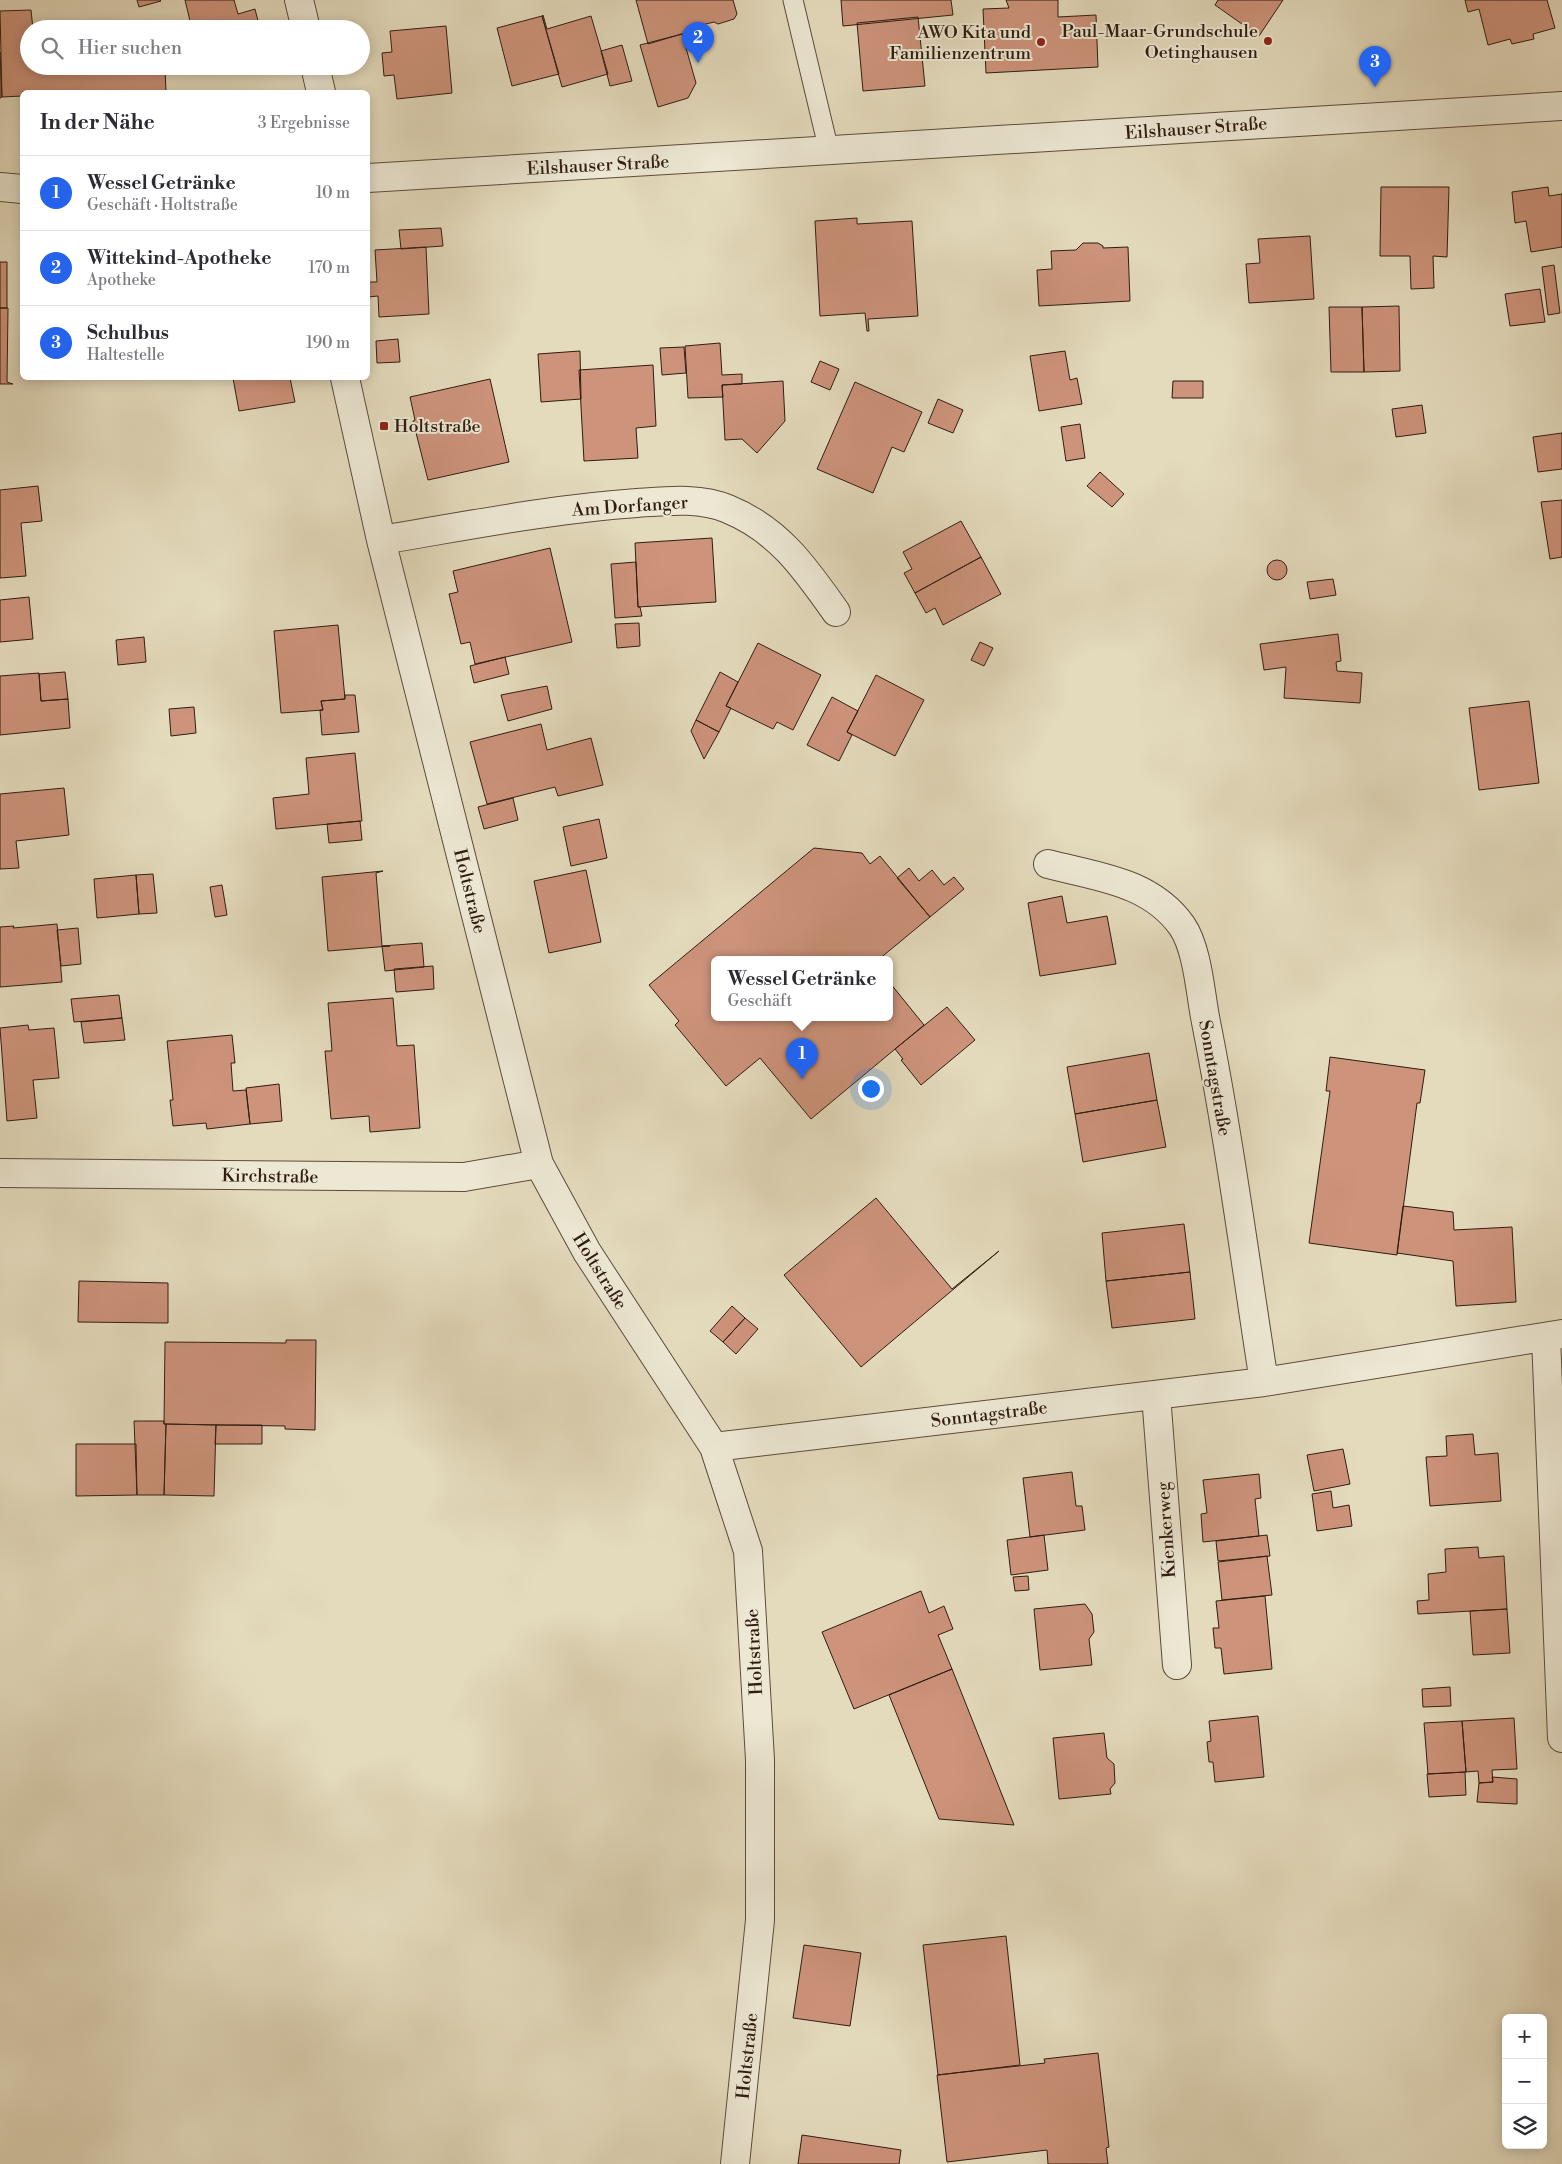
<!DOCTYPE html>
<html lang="de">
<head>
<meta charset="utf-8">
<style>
	body { margin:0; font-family:"Libre Bodoni",serif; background:#f7f7f7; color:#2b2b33 }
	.controls { position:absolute; right:15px; bottom:15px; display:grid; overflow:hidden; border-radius:8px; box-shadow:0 2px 12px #0003 }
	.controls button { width:45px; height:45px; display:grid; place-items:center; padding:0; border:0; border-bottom:1px solid #e1e1e2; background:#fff; color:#2b2b33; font:25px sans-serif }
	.you { position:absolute; left:870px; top:1088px; width:18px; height:18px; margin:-12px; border:4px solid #fff; border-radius:50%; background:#1a73e8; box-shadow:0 0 0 8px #1a73e833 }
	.badge { display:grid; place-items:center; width:32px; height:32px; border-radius:50%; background:#2563eb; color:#fff; font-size:16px; font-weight:700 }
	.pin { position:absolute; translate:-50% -41px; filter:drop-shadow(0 1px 2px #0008) }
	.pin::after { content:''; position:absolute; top:26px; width:18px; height:15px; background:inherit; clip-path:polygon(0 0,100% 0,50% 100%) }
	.popup { position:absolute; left:711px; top:956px; width:182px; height:65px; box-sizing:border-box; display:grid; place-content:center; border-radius:8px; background:#fff; filter:drop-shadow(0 1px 4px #0005); font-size:16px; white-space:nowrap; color:#7c7c81 }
	.popup b { font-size:19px; color:#2b2b33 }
	.popup::after { content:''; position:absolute; left:50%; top:100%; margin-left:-10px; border:10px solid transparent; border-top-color:#fff }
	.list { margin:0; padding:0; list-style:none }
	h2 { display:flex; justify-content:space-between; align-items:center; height:65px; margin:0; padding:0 20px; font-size:21px }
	h2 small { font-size:16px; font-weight:400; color:#7c7c81 }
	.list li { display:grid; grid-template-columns:32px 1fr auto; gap:15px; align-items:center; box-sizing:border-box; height:75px; padding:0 20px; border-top:1px solid #e1e1e2 }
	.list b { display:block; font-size:19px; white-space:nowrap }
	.list p { margin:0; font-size:16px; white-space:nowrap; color:#7c7c81 }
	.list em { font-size:16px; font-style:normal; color:#7c7c81 }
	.icon { flex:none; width:28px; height:28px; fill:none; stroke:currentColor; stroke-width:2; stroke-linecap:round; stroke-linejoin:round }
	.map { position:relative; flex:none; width:1562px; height:2164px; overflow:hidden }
	.search { position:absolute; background:#fff; box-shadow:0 2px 12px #0003; left:20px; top:20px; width:350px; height:55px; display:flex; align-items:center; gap:12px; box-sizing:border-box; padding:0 18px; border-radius:28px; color:#7c7c81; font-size:19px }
	.panel { position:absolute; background:#fff; box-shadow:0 2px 12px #0003; left:20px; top:90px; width:350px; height:290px; border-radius:8px }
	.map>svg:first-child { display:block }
</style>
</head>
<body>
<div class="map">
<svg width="1562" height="2164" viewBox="0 0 1562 2164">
	<rect width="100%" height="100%" fill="#e4dbbd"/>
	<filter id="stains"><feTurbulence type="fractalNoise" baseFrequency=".004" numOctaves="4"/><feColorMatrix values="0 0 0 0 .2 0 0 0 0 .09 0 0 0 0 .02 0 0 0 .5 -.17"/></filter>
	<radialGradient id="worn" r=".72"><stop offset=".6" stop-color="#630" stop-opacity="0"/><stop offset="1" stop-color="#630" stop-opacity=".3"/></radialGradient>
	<path fill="#cd937b" stroke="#2f1d10" d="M 137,0 L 160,0 L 161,1 L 139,7 Z
		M 185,0 L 234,0 L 238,14 L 255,9 L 260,29 L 192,29 Z
		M 636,0 L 733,0 L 737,14 L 734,19 L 718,24 L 714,22 L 694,27 L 692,31 L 648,44 Z
		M 841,0 L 951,0 L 953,15 L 843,26 Z
		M 1006,0 L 1058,0 L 1058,17 L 1096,15 L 1098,67 L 986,73 L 983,9 L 1009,8 Z
		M 1218,0 L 1283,0 L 1259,36 L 1215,5 Z
		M 1465,0 L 1547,0 L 1555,28 L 1533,34 L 1534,39 L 1512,44 L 1510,39 L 1488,45 L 1479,9 L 1468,12 Z
		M 31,10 L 33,29 L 29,29 L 29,66 L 150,66 L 150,70 L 165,69 L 166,92 L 22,92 L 22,96 L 2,97 L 0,11 Z
		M 543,15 L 547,29 L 591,16 L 608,74 L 562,87 L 542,16 Z
		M 542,16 L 559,74 L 512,86 L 497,28 Z
		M 918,17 L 925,86 L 863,91 L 857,23 Z
		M 446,26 L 452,93 L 397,99 L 394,75 L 384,76 L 382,53 L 392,52 L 390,31 Z
		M 682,34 L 696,83 L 688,98 L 658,107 L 640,45 Z
		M 622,45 L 632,81 L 610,86 L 601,51 Z
		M 0,52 L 2,97 L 0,98 Z
		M 1381,187 L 1449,187 L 1447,257 L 1433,256 L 1434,288 L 1411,289 L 1410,256 L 1380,256 Z
		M 1548,187 L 1549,196 L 1562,194 L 1562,247 L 1531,252 L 1526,221 L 1515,223 L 1512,192 Z
		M 857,218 L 857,224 L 912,221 L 918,316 L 868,319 L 869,331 L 867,331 L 865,313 L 820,316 L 815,221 Z
		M 441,228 L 443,246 L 401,249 L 399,230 Z
		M 1310,236 L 1314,299 L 1249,303 L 1246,264 L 1260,263 L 1258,239 Z
		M 1083,243 L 1098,243 L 1103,246 L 1103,248 L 1128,247 L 1130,301 L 1039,306 L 1037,270 L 1052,269 L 1051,251 L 1076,250 Z
		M 426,247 L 429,314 L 379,317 L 378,296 L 368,297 L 368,282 L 377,282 L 375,250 Z
		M 0,262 L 7,262 L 7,308 L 0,308 Z
		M 1554,265 L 1560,313 L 1548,315 L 1542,267 Z
		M 1540,289 L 1545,322 L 1510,326 L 1505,294 Z
		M 1399,306 L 1400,371 L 1364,372 L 1362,307 Z
		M 1329,307 L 1362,307 L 1364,372 L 1331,372 Z
		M 0,308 L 8,308 L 7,382 L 13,384 L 0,384 Z
		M 398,339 L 400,362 L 377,363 L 376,341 Z
		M 720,343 L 722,375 L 742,374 L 742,384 L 722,385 L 723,397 L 688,398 L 685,346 Z
		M 684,347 L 686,373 L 662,375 L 660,348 Z
		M 580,351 L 581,399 L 541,402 L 538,354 Z
		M 1065,351 L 1070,380 L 1077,378 L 1082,404 L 1039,411 L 1030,356 Z
		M 820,361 L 839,369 L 830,390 L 811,382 Z
		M 653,365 L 656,426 L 636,428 L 638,458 L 584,461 L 579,370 Z
		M 233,378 L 290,378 L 295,402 L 239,411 Z
		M 490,379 L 509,462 L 428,480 L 413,421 L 415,420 L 410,397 Z
		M 783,381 L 785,421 L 757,453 L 742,439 L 725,440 L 722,385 Z
		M 1173,381 L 1203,381 L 1203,398 L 1172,398 Z
		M 855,382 L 922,412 L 904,452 L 892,447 L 873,493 L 817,469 Z
		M 938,399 L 963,410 L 953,433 L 928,423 Z
		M 1422,405 L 1426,433 L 1396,437 L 1392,409 Z
		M 1080,424 L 1085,458 L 1066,461 L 1061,427 Z
		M 1562,433 L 1562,469 L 1538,472 L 1533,437 Z
		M 1100,472 L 1124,494 L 1112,507 L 1087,486 Z
		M 38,486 L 42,521 L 21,523 L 26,576 L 0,578 L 0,490 Z
		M 1562,500 L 1562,557 L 1550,559 L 1541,502 Z
		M 961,521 L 981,557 L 915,593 L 904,573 L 912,569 L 903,552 Z
		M 712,538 L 716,602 L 638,607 L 635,543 Z
		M 550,548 L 572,642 L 475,664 L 470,642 L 461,644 L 449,594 L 458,592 L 453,571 Z
		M 981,557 L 1001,594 L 943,625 L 935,608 L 926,613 L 915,593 Z
		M1267 570a10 10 0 1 1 20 0a10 10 0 1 1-20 0Z
		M 636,562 L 638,607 L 640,607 L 642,616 L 615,618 L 611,564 Z
		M 1333,579 L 1336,595 L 1310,599 L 1307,582 Z
		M 29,597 L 33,639 L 0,642 L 0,600 Z
		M 639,623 L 640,646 L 617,648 L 615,624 Z
		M 338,625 L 345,699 L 321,701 L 323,710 L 281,713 L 274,631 Z
		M 1338,634 L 1341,661 L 1336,662 L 1337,671 L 1362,673 L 1360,703 L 1284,698 L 1286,667 L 1264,670 L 1260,644 Z
		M 144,637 L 146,662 L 118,665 L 116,640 Z
		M 980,642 L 993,648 L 984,666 L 971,660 Z
		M 758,643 L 821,675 L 793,730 L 777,722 L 773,729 L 726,706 Z
		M 505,657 L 509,674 L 474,683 L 470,666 Z
		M 65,672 L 68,699 L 41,701 L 39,674 Z
		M 720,672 L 738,682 L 726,706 L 731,708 L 719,732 L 696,720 Z
		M 39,673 L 41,701 L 68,699 L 70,728 L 0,735 L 0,676 Z
		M 876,675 L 924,700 L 895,756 L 847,732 Z
		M 547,686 L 552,709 L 508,721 L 501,695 Z
		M 345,695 L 355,695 L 359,732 L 322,735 L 320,710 L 323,710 L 321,701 L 345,699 Z
		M 832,697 L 858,711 L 847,732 L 852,735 L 839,761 L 807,745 Z
		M 1529,701 L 1539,783 L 1479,790 L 1469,708 Z
		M 194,707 L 196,733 L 171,736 L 169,709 Z
		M 696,720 L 719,732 L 704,759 L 691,731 Z
		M 541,724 L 547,750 L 591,738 L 603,785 L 558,796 L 555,787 L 487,804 L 470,742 Z
		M 355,753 L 362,821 L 276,829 L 273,798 L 309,794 L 306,758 Z
		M 64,788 L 69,835 L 16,841 L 19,868 L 0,869 L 0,794 Z
		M 513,798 L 518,820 L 484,829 L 478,807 Z
		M 599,819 L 607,858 L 571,866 L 563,827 Z
		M 360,821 L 362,840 L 329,843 L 327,824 Z
		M 814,848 L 862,853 L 870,864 L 880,856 L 930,917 L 878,960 L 714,960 L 714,1018 L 890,1018 L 890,983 L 924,1025 L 811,1119 L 760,1058 L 726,1086 L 675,1025 L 679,1021 L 649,985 Z
		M 909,868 L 919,881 L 932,870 L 944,885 L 954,877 L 964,889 L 930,917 L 897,878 Z
		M 586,870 L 601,942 L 549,953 L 534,881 Z
		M 383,871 L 376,873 L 382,946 L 390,946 L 328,951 L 322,877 Z
		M 153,874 L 157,913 L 139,914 L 136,875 Z
		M 136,875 L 139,914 L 97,918 L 94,879 Z
		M 222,885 L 227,915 L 215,917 L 210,887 Z
		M 1062,896 L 1067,923 L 1107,916 L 1116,964 L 1040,976 L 1028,903 Z
		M 57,924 L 62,982 L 0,987 L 0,927 L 14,926 L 13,928 Z
		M 78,928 L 81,964 L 61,966 L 57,930 Z
		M 422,943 L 424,967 L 385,971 L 382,946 Z
		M 433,966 L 434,989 L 396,992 L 394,969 Z
		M 119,995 L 122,1018 L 74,1022 L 71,999 Z
		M 393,998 L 397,1046 L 414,1045 L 420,1128 L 370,1132 L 369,1116 L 331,1119 L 325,1051 L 332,1051 L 328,1003 Z
		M 947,1007 L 975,1040 L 921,1085 L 901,1060 L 903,1059 L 895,1049 Z
		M 122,1018 L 125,1040 L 84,1043 L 81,1022 Z
		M 28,1025 L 29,1030 L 54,1028 L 59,1078 L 33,1080 L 37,1118 L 7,1121 L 0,1028 Z
		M 232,1035 L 235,1063 L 231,1063 L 233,1091 L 246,1090 L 250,1124 L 207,1129 L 206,1123 L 173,1126 L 170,1100 L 173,1100 L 167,1041 Z
		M 1149,1053 L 1157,1100 L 1075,1114 L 1067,1067 Z
		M 1330,1057 L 1425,1070 L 1420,1103 L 1417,1103 L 1397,1255 L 1309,1243 L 1330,1091 L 1326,1091 Z
		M 279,1084 L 282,1121 L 250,1124 L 246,1088 Z
		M 1157,1100 L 1166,1147 L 1083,1162 L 1075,1114 Z
		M 876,1198 L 952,1289 L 999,1251 L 861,1367 L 784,1275 Z
		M 1403,1206 L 1453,1212 L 1454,1230 L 1512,1227 L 1516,1302 L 1456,1306 L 1453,1261 L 1397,1253 Z
		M 1184,1224 L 1190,1272 L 1106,1281 L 1102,1233 Z
		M 1190,1272 L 1195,1319 L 1112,1328 L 1106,1281 Z
		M 79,1281 L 168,1283 L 168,1323 L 78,1322 Z
		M 732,1306 L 745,1318 L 723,1342 L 710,1331 Z
		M 745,1318 L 758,1329 L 736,1354 L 723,1342 Z
		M 286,1340 L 316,1340 L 315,1430 L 285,1429 L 285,1426 L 164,1424 L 165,1342 L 286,1343 Z
		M 134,1421 L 164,1421 L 164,1424 L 166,1424 L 164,1495 L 137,1495 Z
		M 166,1424 L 216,1425 L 214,1496 L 164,1495 Z
		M 216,1425 L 262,1425 L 262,1444 L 215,1444 Z
		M 1473,1434 L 1475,1455 L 1498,1453 L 1501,1501 L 1430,1506 L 1426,1457 L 1447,1456 L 1446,1436 Z
		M 76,1444 L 136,1444 L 137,1495 L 76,1496 Z
		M 1343,1449 L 1350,1484 L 1314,1491 L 1307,1455 Z
		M 1072,1472 L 1076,1506 L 1082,1506 L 1085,1530 L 1030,1537 L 1023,1478 Z
		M 1259,1474 L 1261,1498 L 1255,1499 L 1259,1536 L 1203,1542 L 1201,1514 L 1207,1513 L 1203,1480 Z
		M 1331,1491 L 1333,1508 L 1349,1505 L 1352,1526 L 1317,1531 L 1312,1494 Z
		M 1044,1535 L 1048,1570 L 1011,1575 L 1007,1540 Z
		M 1267,1535 L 1270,1556 L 1218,1561 L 1216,1541 Z
		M 1478,1547 L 1479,1558 L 1504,1556 L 1507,1609 L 1418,1614 L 1417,1601 L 1429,1600 L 1428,1574 L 1446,1572 L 1445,1549 Z
		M 1267,1556 L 1272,1595 L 1222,1600 L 1218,1562 Z
		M 1028,1576 L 1029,1590 L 1015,1591 L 1013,1577 Z
		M 921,1591 L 929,1613 L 944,1606 L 953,1629 L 938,1635 L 952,1669 L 854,1709 L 822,1632 Z
		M 1265,1596 L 1272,1669 L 1224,1674 L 1221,1648 L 1215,1648 L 1213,1628 L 1219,1628 L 1216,1601 Z
		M 1085,1604 L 1092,1614 L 1094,1632 L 1089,1639 L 1092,1665 L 1040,1670 L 1034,1609 Z
		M 1507,1609 L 1510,1653 L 1473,1655 L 1470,1611 Z
		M 952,1669 L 1014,1825 L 939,1819 L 889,1695 Z
		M 1450,1687 L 1451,1706 L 1423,1707 L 1422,1689 Z
		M 1258,1716 L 1264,1777 L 1215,1782 L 1213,1762 L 1209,1762 L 1207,1742 L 1211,1741 L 1209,1721 Z
		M 1514,1718 L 1517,1769 L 1492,1770 L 1493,1782 L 1479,1783 L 1478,1771 L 1466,1772 L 1462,1721 Z
		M 1462,1721 L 1466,1772 L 1428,1774 L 1424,1723 Z
		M 1104,1733 L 1107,1758 L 1114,1764 L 1115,1783 L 1110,1789 L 1111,1794 L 1059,1799 L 1053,1738 Z
		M 1465,1772 L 1466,1795 L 1429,1797 L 1427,1774 Z
		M 1492,1777 L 1517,1779 L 1517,1804 L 1477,1802 L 1479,1783 L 1493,1782 Z
		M 1006,1936 L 1020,2065 L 938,2075 L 923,1945 Z
		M 804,1945 L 861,1953 L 850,2026 L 793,2018 Z
		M 1098,2053 L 1109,2147 L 1106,2148 L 1108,2164 L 1048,2164 L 1047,2150 L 947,2162 L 937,2075 L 1045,2063 L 1044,2059 Z
		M 802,2135 L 901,2150 L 899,2164 L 798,2164 Z"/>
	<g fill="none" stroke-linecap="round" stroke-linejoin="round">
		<g stroke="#5c4c3b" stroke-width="21">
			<path id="service" d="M 793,0 L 829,151"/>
		</g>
		<g stroke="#5c4c3b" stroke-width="30">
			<path id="minor" d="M 299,0 L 306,29
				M 315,66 L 321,92
				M 345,378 L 381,540 L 539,1164 L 587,1252 L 714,1447 L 748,1551 L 760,1760 L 760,1920 L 735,2164
				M 381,540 C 466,526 551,509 637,503 C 666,501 700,497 728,509 C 779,530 805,568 836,612
				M 1048,864 C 1097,877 1150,881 1182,926 C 1197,948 1200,989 1205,1017 C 1229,1137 1245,1260 1264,1382
				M 0,1173 L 464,1177 L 539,1164
				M 1546,1337 L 1562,1738
				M 1156,1395 L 1177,1665
				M 714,1447 L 1264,1382 L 1562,1334"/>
		</g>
		<g stroke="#5c4c3b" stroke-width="30">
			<path id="tertiary" d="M 368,178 L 1562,106
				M 0,187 L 22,189"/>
		</g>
		<use href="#service" stroke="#ede8d4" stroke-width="19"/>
		<use href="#minor" stroke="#ede8d4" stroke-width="28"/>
		<use href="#tertiary" stroke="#ede8d4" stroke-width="28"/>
	</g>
	<g fill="#8f2418" stroke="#ede8d4" stroke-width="2">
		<circle cx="1268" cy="41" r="5"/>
		<circle cx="1041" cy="42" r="5"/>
		<rect x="379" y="421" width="10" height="10" rx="2.5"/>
	</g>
	<g text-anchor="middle" stroke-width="4" stroke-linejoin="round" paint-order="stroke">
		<g font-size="18" fill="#2f1d10" stroke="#ede8d4" text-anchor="end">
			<text x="1258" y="37">Paul-Maar-Grundschule<tspan x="1258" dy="21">Oetinghausen</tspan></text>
			<text x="1031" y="38">AWO Kita und<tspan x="1031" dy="21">Familienzentrum</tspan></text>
			<text x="394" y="432" text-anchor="start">Holtstraße</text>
		</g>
		<g font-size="18" fill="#2f1d10" stroke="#ede8d4">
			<text transform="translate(1196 128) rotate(-4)" y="6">Eilshauser Straße</text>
			<text transform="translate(598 165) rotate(-3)" y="6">Eilshauser Straße</text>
			<text transform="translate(630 506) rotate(-4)" y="6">Am Dorfanger</text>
			<text transform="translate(470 891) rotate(76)" y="6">Holtstraße</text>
			<text transform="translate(1215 1078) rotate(80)" y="6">Sonntagstraße</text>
			<text transform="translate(270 1176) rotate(1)" y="6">Kirchstraße</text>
			<text transform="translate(600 1271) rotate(58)" y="6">Holtstraße</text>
			<text transform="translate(989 1414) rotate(-7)" y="6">Sonntagstraße</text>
			<text transform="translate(1166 1530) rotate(-94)" y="6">Kienkerweg</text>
			<text transform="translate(754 1652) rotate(-93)" y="6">Holtstraße</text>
			<text transform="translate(747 2056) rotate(-84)" y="6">Holtstraße</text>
		</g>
	</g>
	<rect width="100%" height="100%" filter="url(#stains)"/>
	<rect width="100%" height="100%" fill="url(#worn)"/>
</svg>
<div class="controls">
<button>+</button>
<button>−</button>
<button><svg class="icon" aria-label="layers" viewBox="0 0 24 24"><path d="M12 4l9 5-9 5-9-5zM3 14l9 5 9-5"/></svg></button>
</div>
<div class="you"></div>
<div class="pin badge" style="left:802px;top:1079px">1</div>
<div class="popup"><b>Wessel Getränke</b>Geschäft</div>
<div class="pin badge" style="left:698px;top:63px">2</div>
<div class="pin badge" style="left:1375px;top:87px">3</div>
<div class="search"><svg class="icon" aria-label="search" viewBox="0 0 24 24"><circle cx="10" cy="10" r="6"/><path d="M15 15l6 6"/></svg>Hier suchen</div>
<section class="panel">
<h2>In der Nähe<small>3 Ergebnisse</small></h2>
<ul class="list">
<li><span class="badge">1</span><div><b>Wessel Getränke</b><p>Geschäft · Holtstraße</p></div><em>10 m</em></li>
<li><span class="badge">2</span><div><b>Wittekind-Apotheke</b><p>Apotheke</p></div><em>170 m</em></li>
<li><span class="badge">3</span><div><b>Schulbus</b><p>Haltestelle</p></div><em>190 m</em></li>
</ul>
</section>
</div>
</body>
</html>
